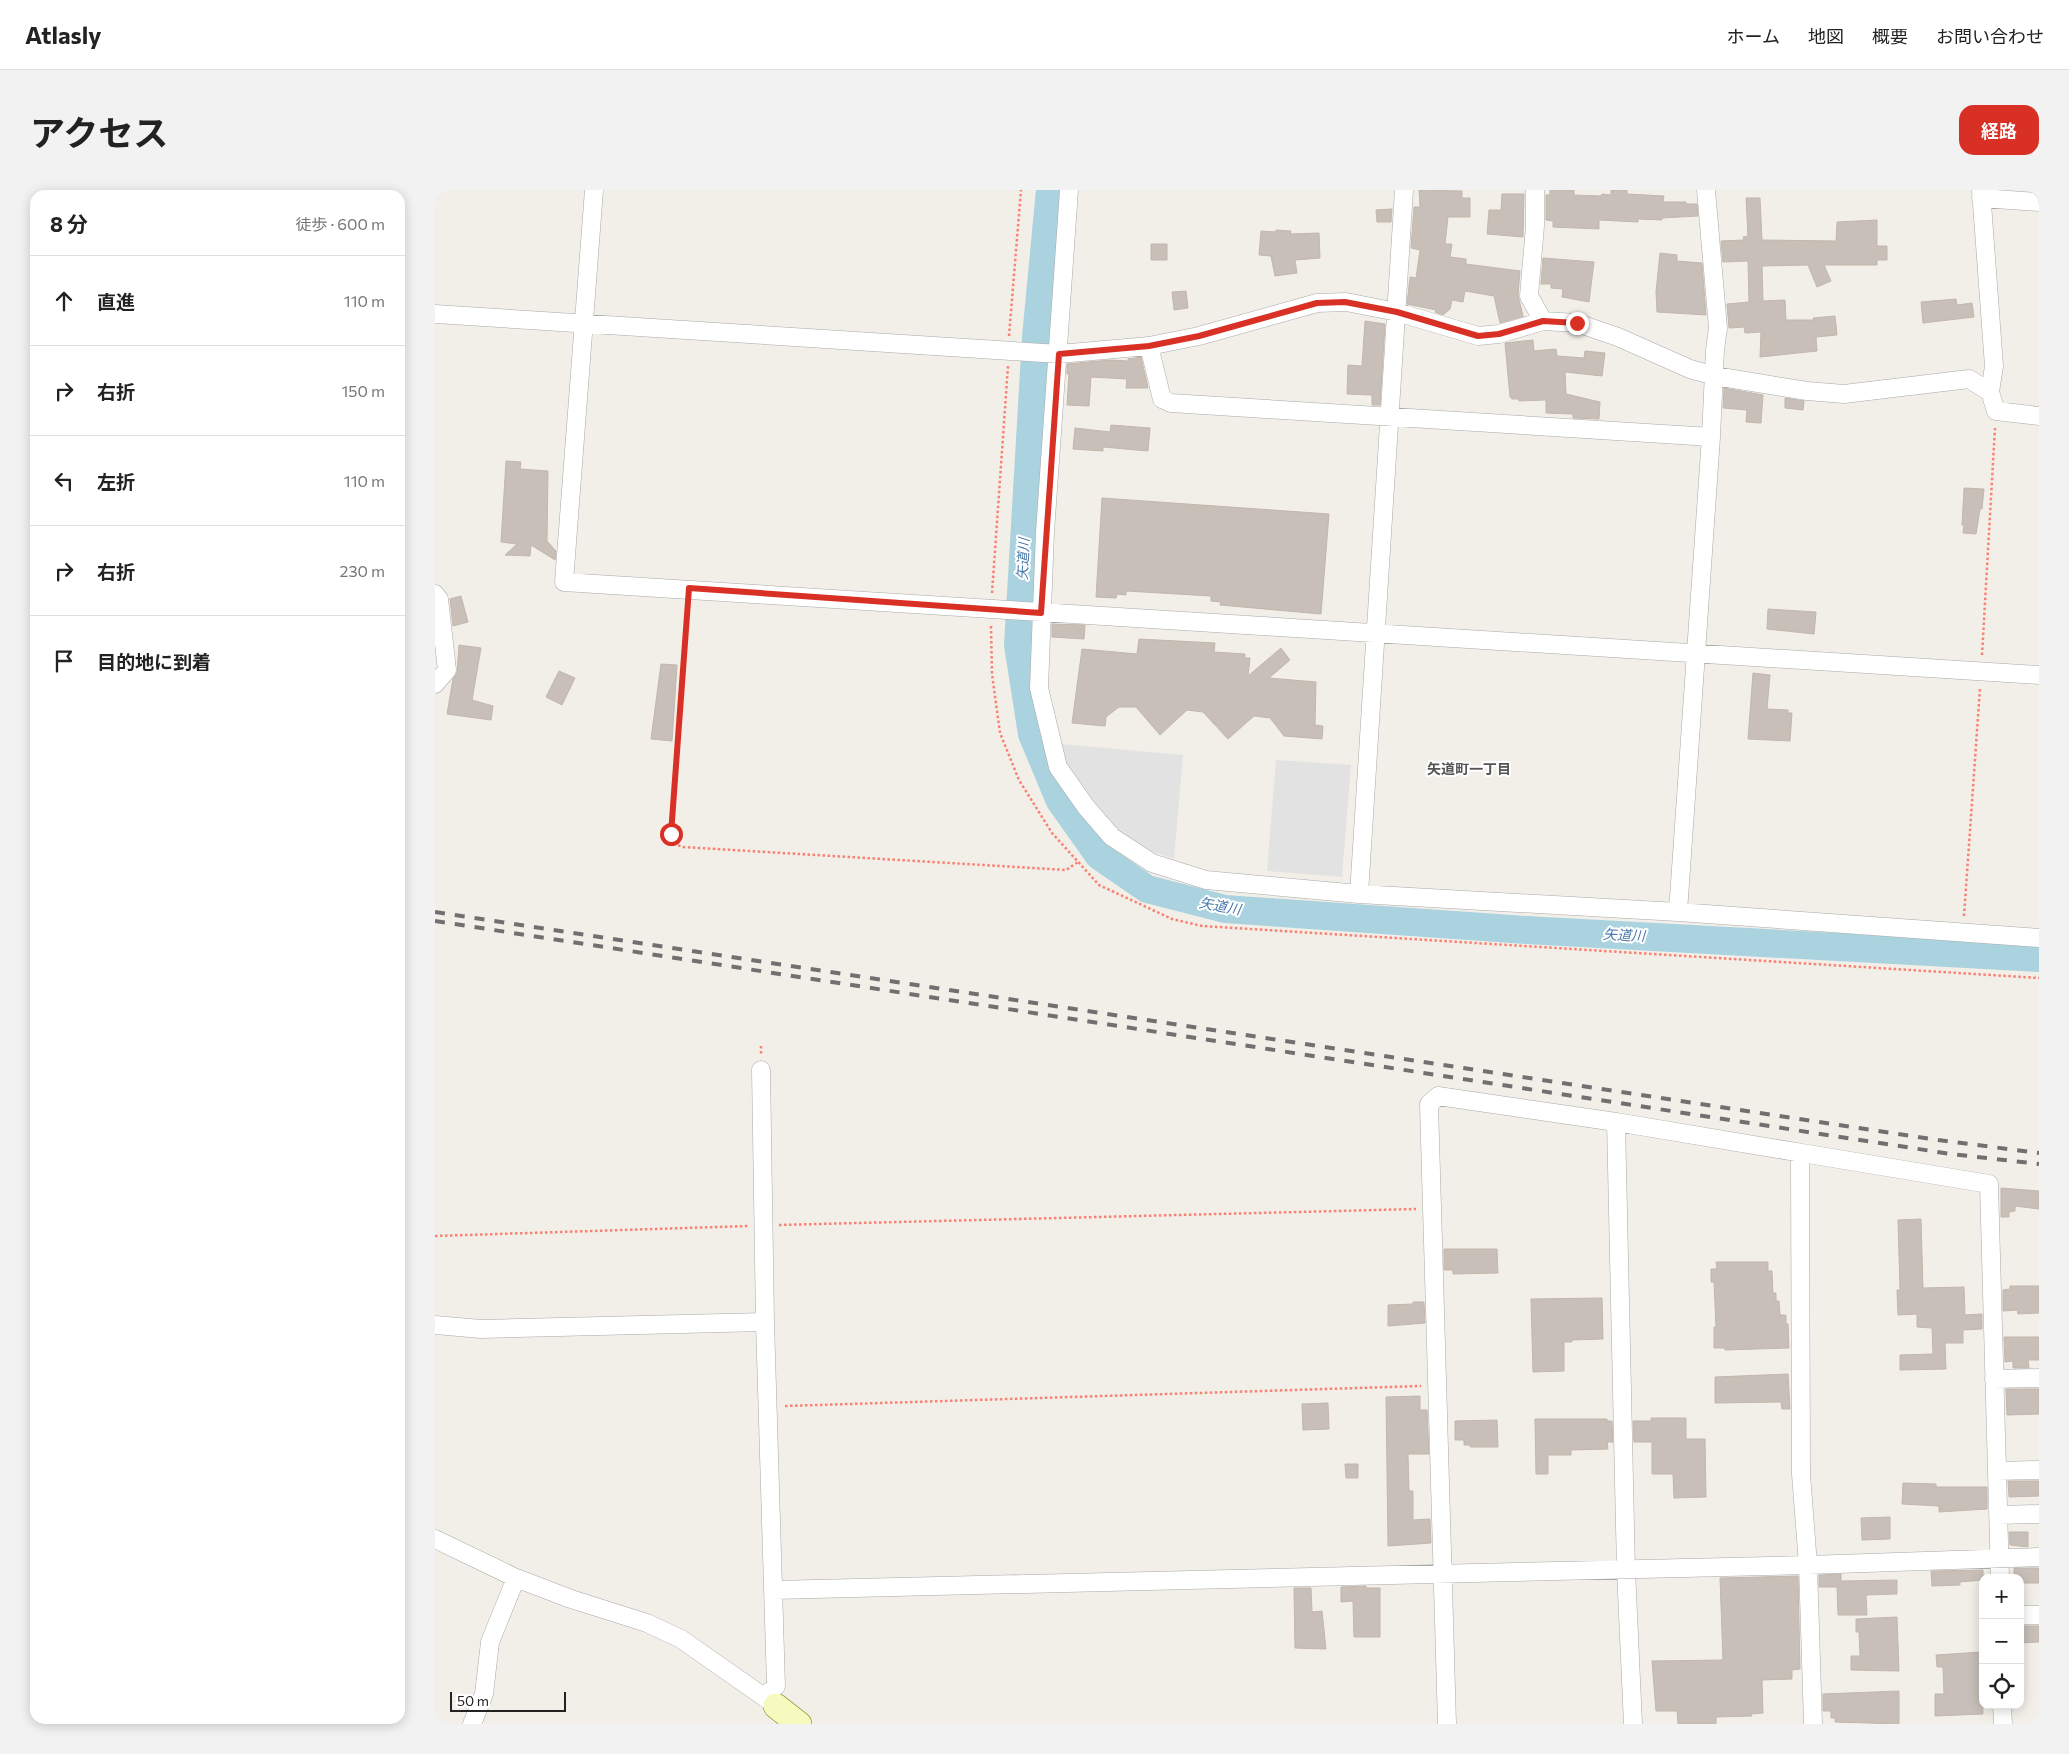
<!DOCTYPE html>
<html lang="ja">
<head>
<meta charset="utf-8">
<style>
	body { margin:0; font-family:Commissioner,"Noto Sans JP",sans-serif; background:#f2f2f2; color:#222 }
	.controls { position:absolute; right:15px; bottom:15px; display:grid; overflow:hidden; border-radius:10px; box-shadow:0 2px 12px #0003 }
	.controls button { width:45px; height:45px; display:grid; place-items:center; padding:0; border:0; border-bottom:1px solid #e0e0e0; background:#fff; color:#222; font:25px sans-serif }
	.scale { position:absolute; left:15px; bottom:12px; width:116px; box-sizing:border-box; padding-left:5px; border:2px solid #222; border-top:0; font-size:14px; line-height:18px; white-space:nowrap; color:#222; -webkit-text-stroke:4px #fff; paint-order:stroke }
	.stop { position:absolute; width:15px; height:15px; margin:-11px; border:4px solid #d93025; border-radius:50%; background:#fff }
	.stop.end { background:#d93025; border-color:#fff; box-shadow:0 1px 5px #0008 }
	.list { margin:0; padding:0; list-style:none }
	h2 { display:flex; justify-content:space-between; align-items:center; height:65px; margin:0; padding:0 20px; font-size:21px }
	h2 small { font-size:16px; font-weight:400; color:#767676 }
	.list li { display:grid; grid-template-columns:32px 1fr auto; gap:15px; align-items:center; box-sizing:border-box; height:90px; padding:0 20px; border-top:1px solid #e0e0e0 }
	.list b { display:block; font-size:19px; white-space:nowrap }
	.list em { font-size:16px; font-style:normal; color:#767676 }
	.icon { flex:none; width:28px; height:28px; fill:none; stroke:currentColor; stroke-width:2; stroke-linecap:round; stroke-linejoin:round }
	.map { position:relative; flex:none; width:1604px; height:1534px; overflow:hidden; border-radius:15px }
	header { display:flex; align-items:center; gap:30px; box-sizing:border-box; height:70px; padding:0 25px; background:#fff; border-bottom:1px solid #e0e0e0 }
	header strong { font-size:24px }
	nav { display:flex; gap:28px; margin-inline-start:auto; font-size:18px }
	.intro { display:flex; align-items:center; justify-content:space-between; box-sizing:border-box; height:120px; padding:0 30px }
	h1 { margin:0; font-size:35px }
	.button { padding:12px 22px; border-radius:15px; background:#d93025; color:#fff; font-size:18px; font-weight:700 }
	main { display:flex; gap:30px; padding:0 30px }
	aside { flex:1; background:#fff; border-radius:15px; box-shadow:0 2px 12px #0003 }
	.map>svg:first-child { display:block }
</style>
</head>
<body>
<header>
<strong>Atlasly</strong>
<nav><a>ホーム</a><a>地図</a><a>概要</a><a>お問い合わせ</a></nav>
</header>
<div class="intro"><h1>アクセス</h1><a class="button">経路</a></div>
<main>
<aside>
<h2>8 分<small>徒歩 · 600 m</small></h2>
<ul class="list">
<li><svg class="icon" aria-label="ahead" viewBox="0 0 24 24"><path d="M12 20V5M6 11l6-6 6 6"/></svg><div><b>直進</b></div><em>110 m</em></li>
<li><svg class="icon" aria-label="right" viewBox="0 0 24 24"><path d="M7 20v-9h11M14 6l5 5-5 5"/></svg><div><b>右折</b></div><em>150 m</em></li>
<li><svg class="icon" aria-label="left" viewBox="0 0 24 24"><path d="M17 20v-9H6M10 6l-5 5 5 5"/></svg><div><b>左折</b></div><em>110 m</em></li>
<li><svg class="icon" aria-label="right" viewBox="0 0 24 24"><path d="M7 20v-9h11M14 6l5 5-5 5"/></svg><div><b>右折</b></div><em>230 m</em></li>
<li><svg class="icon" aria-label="arrive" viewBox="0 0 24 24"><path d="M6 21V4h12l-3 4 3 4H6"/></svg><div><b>目的地に到着</b></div></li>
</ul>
</aside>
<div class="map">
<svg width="1604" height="1534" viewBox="0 0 1604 1534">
	<rect width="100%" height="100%" fill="#f2efe9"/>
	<path fill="#e2e2e2" d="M 625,554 L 748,565 L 739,669 L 717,661 L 683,640 L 653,612 L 634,582 Z
		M 841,570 L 916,575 L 907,687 L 832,681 Z"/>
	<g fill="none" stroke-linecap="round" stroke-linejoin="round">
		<path stroke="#aad3df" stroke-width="28" d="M 615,0 L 601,147 L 583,455 L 597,544 L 625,611 L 664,666 L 712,699 L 790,719 L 1091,740 L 1604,768"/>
	</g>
	<path fill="#c7bfb8" stroke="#c4b6ab" d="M 984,0 L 1027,1 L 1027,8 L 1035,8 L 1035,27 L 1013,27 L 1010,54 L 1017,54 L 1015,67 L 1031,69 L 1031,74 L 1085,81 L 1083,105 L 1088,126 L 1065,133 L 1059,106 L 1030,101 L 1028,112 L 1017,110 L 1015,119 L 1008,125 L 1000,122 L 1001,120 L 972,114 L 975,87 L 981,88 L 985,60 L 976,58 L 979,17 L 985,17 Z
		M 1115,0 L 1139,0 L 1139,5 L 1166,6 L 1167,4 L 1176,5 L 1176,0 L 1192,0 L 1192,4 L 1229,6 L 1228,12 L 1251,12 L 1251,14 L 1262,14 L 1263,26 L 1227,28 L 1227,30 L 1203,29 L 1203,32 L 1164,30 L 1164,39 L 1118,37 L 1118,31 L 1111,30 L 1111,5 L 1115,5 Z
		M 1067,4 L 1089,4 L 1088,47 L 1052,44 L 1054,20 L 1066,20 Z
		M 1311,8 L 1325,8 L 1327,50 L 1401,51 L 1402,32 L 1442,30 L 1442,56 L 1452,56 L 1452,70 L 1442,70 L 1442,75 L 1389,75 L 1396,91 L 1382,97 L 1373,75 L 1327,76 L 1328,111 L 1350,110 L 1351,130 L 1379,130 L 1378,128 L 1400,126 L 1402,145 L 1381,147 L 1382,161 L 1325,167 L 1326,142 L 1310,143 L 1309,137 L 1294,138 L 1292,114 L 1314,112 L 1313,71 L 1288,72 L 1286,51 L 1309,50 L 1308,47 L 1313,46 Z
		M 957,19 L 956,32 L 942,32 L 941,20 Z
		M 841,40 L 856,41 L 855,44 L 884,43 L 885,68 L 860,70 L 862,83 L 840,86 L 836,66 L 824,65 L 826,41 L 841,42 Z
		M 716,54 L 732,54 L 732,70 L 716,70 Z
		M 1225,63 L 1242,65 L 1242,71 L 1267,73 L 1271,125 L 1222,122 L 1221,102 Z
		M 1108,68 L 1159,72 L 1154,112 L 1127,107 L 1128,99 L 1116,98 L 1116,94 L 1106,94 Z
		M 751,101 L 753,118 L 739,120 L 737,102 Z
		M 1521,109 L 1522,115 L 1537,113 L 1539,127 L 1488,133 L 1486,112 Z
		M 930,131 L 950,134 L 945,215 L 937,215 L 937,205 L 912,204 L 913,175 L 927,176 Z
		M 1098,150 L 1099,161 L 1121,159 L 1122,166 L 1149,168 L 1150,161 L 1170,163 L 1167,186 L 1130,182 L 1131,204 L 1165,212 L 1164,229 L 1138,228 L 1138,224 L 1111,223 L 1111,210 L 1084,211 L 1084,209 L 1077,209 L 1075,207 L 1070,153 Z
		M 706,167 L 713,198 L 691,198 L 692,189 L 656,187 L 654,216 L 632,215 L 634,184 L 632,184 L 632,174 L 674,170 L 693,171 L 693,169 Z
		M 1289,198 L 1328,205 L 1326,233 L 1311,232 L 1312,220 L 1288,218 Z
		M 1350,208 L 1369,211 L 1368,220 L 1350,218 Z
		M 676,235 L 715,238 L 713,261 L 668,257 L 668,261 L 638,259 L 640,238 L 675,242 Z
		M 71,271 L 86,272 L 85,279 L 113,281 L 112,351 L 121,361 L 120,370 L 96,355 L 95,366 L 70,365 L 82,354 L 66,352 Z
		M 1529,298 L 1549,299 L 1547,319 L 1545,319 L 1541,344 L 1528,343 L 1529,335 L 1527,335 Z
		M 667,308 L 894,324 L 886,424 L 785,415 L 786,412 L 776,411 L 776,406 L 691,401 L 691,405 L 682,404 L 681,408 L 661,407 Z
		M 26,406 L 33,432 L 18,436 L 15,409 Z
		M 1333,419 L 1381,422 L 1379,444 L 1332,439 Z
		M 617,434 L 650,435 L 649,449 L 617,447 Z
		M 704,449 L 780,453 L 779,462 L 810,464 L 810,468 L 815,468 L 813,486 L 846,458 L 855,470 L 834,488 L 881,492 L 880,535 L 888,536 L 887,549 L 849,546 L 835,528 L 819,526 L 793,549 L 768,522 L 752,520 L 725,545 L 701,517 L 684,517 L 671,527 L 670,536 L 637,533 L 647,459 L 702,464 Z
		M 24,455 L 46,458 L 37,510 L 58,516 L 56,530 L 12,524 L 18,489 L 22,483 Z
		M 226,474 L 242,475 L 237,551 L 216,549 Z
		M 124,481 L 140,488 L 127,515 L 111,507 Z
		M 1318,483 L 1335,485 L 1332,519 L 1353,520 L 1353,523 L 1357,523 L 1355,551 L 1313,549 Z
		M 1566,998 L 1604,1001 L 1604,1019 L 1580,1016 L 1580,1021 L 1574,1022 L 1574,1027 L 1566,1027 Z
		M 1486,1029 L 1488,1098 L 1529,1097 L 1530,1125 L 1547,1124 L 1547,1139 L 1528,1140 L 1528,1153 L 1510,1153 L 1511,1179 L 1465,1180 L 1465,1165 L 1498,1164 L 1497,1138 L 1482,1137 L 1482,1124 L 1463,1125 L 1462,1100 L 1465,1100 L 1463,1030 Z
		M 1009,1059 L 1062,1059 L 1063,1083 L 1018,1084 L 1018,1080 L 1009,1080 Z
		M 1281,1072 L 1333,1072 L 1333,1081 L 1337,1081 L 1338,1103 L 1341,1103 L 1341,1111 L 1344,1111 L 1345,1125 L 1351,1125 L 1351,1134 L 1353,1134 L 1354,1158 L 1290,1160 L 1290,1158 L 1279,1158 L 1279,1137 L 1281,1137 L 1279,1092 L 1276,1092 L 1276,1079 L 1282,1079 Z
		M 1575,1096 L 1604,1096 L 1604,1123 L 1583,1124 L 1582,1120 L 1568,1121 L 1568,1100 L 1575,1099 Z
		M 1167,1108 L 1168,1149 L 1137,1150 L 1137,1152 L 1129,1152 L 1129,1181 L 1098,1182 L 1096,1109 Z
		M 978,1112 L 989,1112 L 990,1133 L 953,1136 L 953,1115 L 978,1114 Z
		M 1569,1147 L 1604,1147 L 1604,1170 L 1593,1170 L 1594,1178 L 1578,1178 L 1578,1171 L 1570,1172 Z
		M 1353,1184 L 1355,1219 L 1347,1219 L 1346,1212 L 1280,1213 L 1280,1187 Z
		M 1571,1199 L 1604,1199 L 1604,1224 L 1572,1225 Z
		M 985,1206 L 985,1220 L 992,1220 L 994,1264 L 973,1264 L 974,1301 L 978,1301 L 978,1330 L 995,1329 L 996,1353 L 953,1356 L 951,1207 Z
		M 893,1213 L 894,1239 L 868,1240 L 867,1214 Z
		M 1216,1228 L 1251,1228 L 1251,1249 L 1270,1249 L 1271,1307 L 1239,1308 L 1238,1284 L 1217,1284 L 1217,1252 L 1199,1252 L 1198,1231 L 1216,1231 Z
		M 1100,1229 L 1172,1229 L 1172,1231 L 1177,1231 L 1178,1252 L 1172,1252 L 1173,1259 L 1136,1260 L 1136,1265 L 1113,1265 L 1113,1284 L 1101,1284 Z
		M 1062,1230 L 1063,1257 L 1035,1257 L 1035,1255 L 1029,1255 L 1029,1250 L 1020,1250 L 1020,1231 Z
		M 910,1274 L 923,1274 L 923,1288 L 911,1288 Z
		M 1573,1291 L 1604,1291 L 1604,1306 L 1574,1307 Z
		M 1468,1293 L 1501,1294 L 1501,1297 L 1552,1297 L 1552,1319 L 1504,1322 L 1504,1316 L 1467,1314 Z
		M 1455,1327 L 1455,1349 L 1427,1350 L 1426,1328 Z
		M 1574,1342 L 1593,1342 L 1593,1357 L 1575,1355 Z
		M 1579,1378 L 1604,1378 L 1604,1393 L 1585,1393 L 1585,1388 L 1579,1388 Z
		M 1548,1380 L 1548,1390 L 1525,1392 L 1525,1395 L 1497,1396 L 1496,1381 Z
		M 1406,1384 L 1406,1391 L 1462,1390 L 1462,1404 L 1431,1405 L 1432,1425 L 1403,1425 L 1402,1397 L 1384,1397 L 1384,1385 Z
		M 1363,1386 L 1365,1479 L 1357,1480 L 1357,1489 L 1327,1490 L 1328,1523 L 1316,1524 L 1317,1526 L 1281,1527 L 1281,1534 L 1243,1534 L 1242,1521 L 1221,1521 L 1217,1471 L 1288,1470 L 1285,1388 Z
		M 931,1396 L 931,1398 L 945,1398 L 945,1447 L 919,1447 L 918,1411 L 906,1412 L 906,1397 Z
		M 859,1398 L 876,1398 L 877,1422 L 887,1421 L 891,1459 L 860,1458 Z
		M 1462,1427 L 1464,1481 L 1416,1480 L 1416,1466 L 1425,1466 L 1424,1442 L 1421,1442 L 1421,1429 Z
		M 1585,1436 L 1604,1436 L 1604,1452 L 1585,1453 Z
		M 1546,1462 L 1548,1524 L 1500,1526 L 1500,1504 L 1509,1504 L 1508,1477 L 1502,1477 L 1501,1465 Z
		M 1464,1501 L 1464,1534 L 1400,1532 L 1400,1528 L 1396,1528 L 1396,1521 L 1388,1521 L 1388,1504 Z"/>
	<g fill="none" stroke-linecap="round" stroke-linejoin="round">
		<g stroke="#a9a9a9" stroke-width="19">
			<path id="street" d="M 159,0 L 129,392 L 1604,485
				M 634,0 L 610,342 L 604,498 L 623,577 L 651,617 L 677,647 L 717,673 L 771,690 L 924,704 L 1243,722 L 1604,748
				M 1100,0 L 1100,36 L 1094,106 L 1108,131
				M 1271,0 L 1283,138 L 1280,160 L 1276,247
				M 1546,0 L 1559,176 L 1555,202 L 1561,221 L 1604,226
				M 1546,8 L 1604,12
				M 0,124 L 624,164 L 714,156 L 764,146 L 882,113 L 911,112 L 962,122 L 1043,146 L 1064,144 L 1108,131 L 1142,133 L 1183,147 L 1255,179 L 1280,186 L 1372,201 L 1409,204 L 1534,189 L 1555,202
				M 714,156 L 727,209 L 736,213 L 1276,247 L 1243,722
				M 0,404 L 4,409 L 12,480 L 0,494
				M 924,704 L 969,0
				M 326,880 L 330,1132 L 341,1496 L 329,1507
				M 1181,932 L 1367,963 L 1365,973 L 1366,1284 L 1373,1375 L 1378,1534
				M 1367,963 L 1554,994 L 1565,1388
				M 0,1135 L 46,1139 L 330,1132
				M 1559,1189 L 1604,1188
				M 1562,1281 L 1604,1280
				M 1563,1325 L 1604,1324
				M 0,1349 L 81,1388 L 136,1409 L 212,1433 L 246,1449 L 339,1514
				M 339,1400 L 1373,1375 L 1604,1367
				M 1585,1425 L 1604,1425
				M 1567,1515 L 1568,1534
				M 37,1534 L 49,1504 L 55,1452 L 81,1388
				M 1012,1534 L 994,914 L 1003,906 L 1181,932 L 1191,1380 L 1198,1534"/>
		</g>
		<g stroke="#707d05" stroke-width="26">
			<path id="secondary" d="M 341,1516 L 364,1534"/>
		</g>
		<path stroke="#fa8072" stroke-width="2.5" stroke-dasharray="2.5 2.5" stroke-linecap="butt" d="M 574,146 L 586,0
			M 557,403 L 573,176
			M 252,415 L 237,653 L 248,657 L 631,680 L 643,672
			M 556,436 L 557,484 L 565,543 L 584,590 L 617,643 L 664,695 L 737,729 L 767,736 L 1604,788
			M 1547,465 L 1560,238
			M 1529,726 L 1545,498
			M 326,856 L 326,866
			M 344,1035 L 981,1019
			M 0,1046 L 313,1036
			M 350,1216 L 986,1196"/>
		<use href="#street" stroke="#fff" stroke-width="18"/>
		<use href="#secondary" stroke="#f7fabf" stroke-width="25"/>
		<path stroke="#707070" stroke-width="4" stroke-dasharray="10 10" stroke-linecap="butt" d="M 0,722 L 1503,950 L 1604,963
			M 0,731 L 1516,964 L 1604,974"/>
	</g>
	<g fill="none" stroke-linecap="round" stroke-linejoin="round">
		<path stroke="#d93025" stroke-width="6" d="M 236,644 L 254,398 L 606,423 L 624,164 L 714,156 L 764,146 L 882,113 L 910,112 L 962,122 L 1043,146 L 1064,144 L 1108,131 L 1142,133"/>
	</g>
	<g text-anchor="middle" stroke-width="4" stroke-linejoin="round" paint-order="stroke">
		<g font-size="14" font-style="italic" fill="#4a7aab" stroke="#fff">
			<text transform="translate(588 369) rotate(-87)" y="5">矢道川</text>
			<text transform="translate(785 716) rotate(10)" y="5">矢道川</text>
			<text transform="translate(1189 745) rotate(3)" y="5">矢道川</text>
		</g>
		<g font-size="14" font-weight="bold" fill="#555" stroke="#fff">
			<text x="1034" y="584">矢道町一丁目</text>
		</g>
	</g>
</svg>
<div class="controls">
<button>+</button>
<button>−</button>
<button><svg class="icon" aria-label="locate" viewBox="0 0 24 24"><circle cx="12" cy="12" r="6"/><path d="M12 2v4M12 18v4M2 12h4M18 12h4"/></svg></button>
</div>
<div class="scale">50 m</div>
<div class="stop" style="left:236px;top:644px"></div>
<div class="stop end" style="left:1142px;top:133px"></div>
</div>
</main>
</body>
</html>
